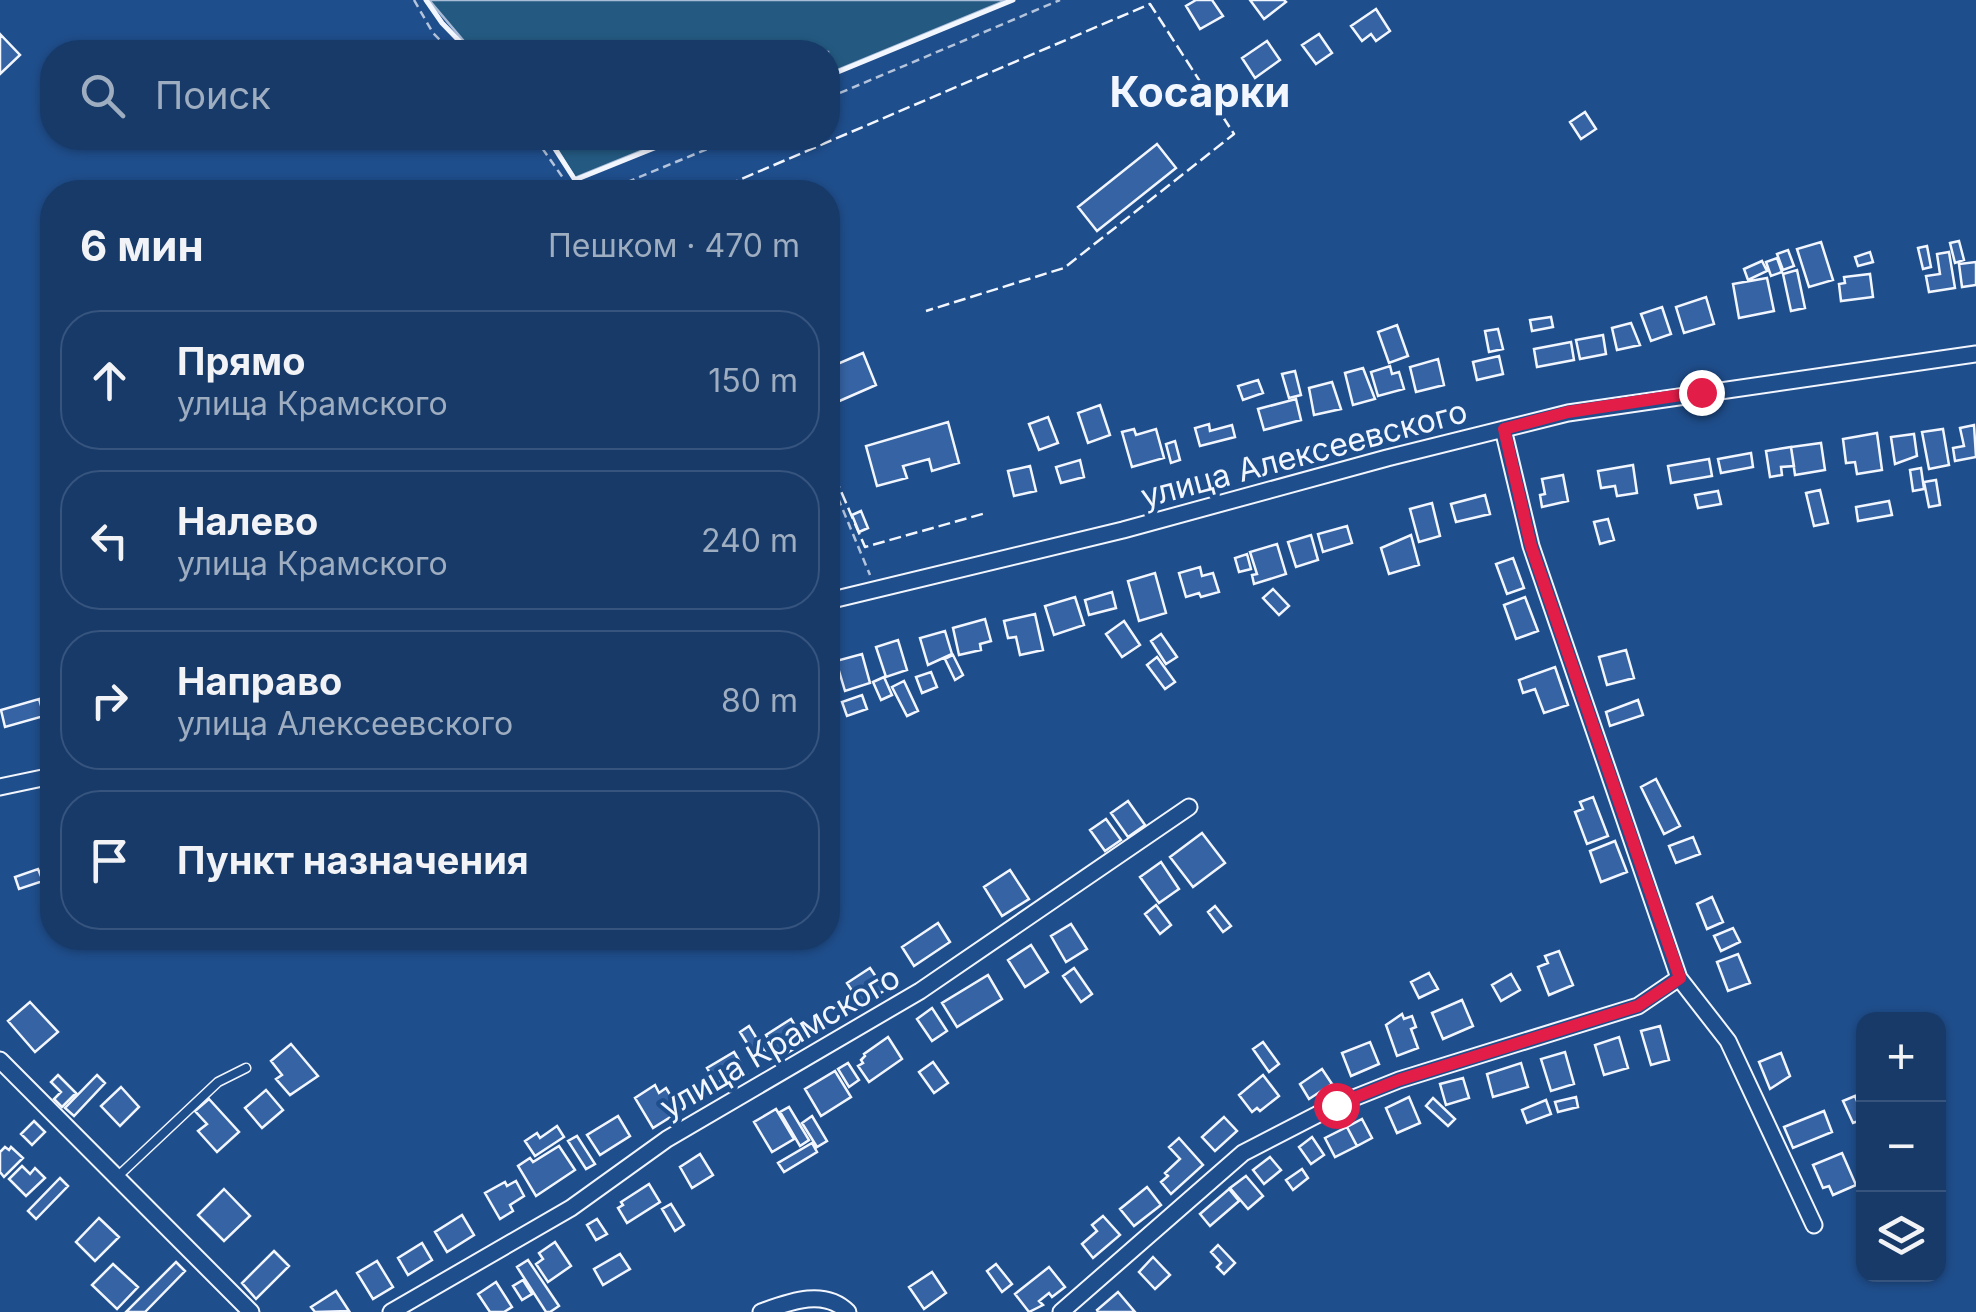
<!DOCTYPE html>
<html lang="ru">
<head>
<meta charset="utf-8">
<style>
	body { margin:0; font-family:Inter,sans-serif; background:#20416f; color:#f1f3f6 }
	.controls { position:absolute; right:30px; bottom:30px; display:grid; overflow:hidden; border-radius:20px; box-shadow:0 2px 8px #0004 }
	.controls button { width:90px; height:90px; display:grid; place-items:center; padding:0; border:0; border-bottom:2px solid #36547d; background:#173a69; color:#f1f3f6; font:50px sans-serif }
	.stop { position:absolute; width:30px; height:30px; margin:-22px; border:8px solid #e11d48; border-radius:50%; background:#fff }
	.stop.end { background:#e11d48; border-color:#fff; box-shadow:0 2px 10px #0008 }
	.list { margin:0; padding:0; list-style:none }
	h2 { display:flex; justify-content:space-between; align-items:center; height:130px; margin:0; padding:0 40px; font-size:42px }
	h2 small { font-size:32px; font-weight:400; color:#9eadc0 }
	.list li { display:grid; grid-template-columns:65px 1fr auto; gap:30px; align-items:center; box-sizing:border-box; height:140px; margin:0 20px 20px; padding:0 20px; border:2px solid #36547d; border-radius:40px }
	.list b { display:block; font-size:38px; white-space:nowrap }
	.list p { margin:0; font-size:32px; white-space:nowrap; color:#9eadc0 }
	.list em { font-size:32px; font-style:normal; color:#9eadc0 }
	.icon { flex:none; width:55px; height:55px; fill:none; stroke:currentColor; stroke-width:2; stroke-linecap:round; stroke-linejoin:round }
	.map { position:relative; flex:none; width:1976px; height:1312px; overflow:hidden }
	.search { position:absolute; background:#173a69; box-shadow:0 2px 8px #0004; left:40px; top:40px; width:800px; height:110px; display:flex; align-items:center; gap:25px; box-sizing:border-box; padding:0 35px; border-radius:40px; color:#9eadc0; font-size:38px }
	.panel { position:absolute; background:#173a69; box-shadow:0 2px 8px #0004; left:40px; top:180px; width:800px; height:770px; border-radius:40px }
	.map>svg:first-child { display:block }
</style>
</head>
<body>
<div class="map">
<svg width="1976" height="1312" viewBox="0 0 1976 1312">
	<rect width="100%" height="100%" fill="#1f4e8c"/>
	<path fill="#245a82" stroke="#a8bbd7" stroke-width="2.5" d="M 429,0 L 1007,0 L 828,74 L 828,52 L 473,52 Z
		M 550,138 L 673,138 L 575,178 Z"/>
	<path fill="#3563a3" stroke="#f2f6ff" stroke-width="2.5" d="M 1196,0 L 1212,0 L 1223,16 L 1200,29 L 1186,6 Z
		M 1250,0 L 1284,0 L 1286,2 L 1264,19 Z
		M 1376,9 L 1390,31 L 1376,41 L 1371,34 L 1362,41 L 1351,26 Z
		M 0,34 L 20,55 L 0,74 Z
		M 1319,34 L 1332,53 L 1316,64 L 1302,45 Z
		M 1267,41 L 1280,60 L 1255,78 L 1242,58 Z
		M 1585,112 L 1596,129 L 1581,139 L 1570,122 Z
		M 1157,144 L 1176,168 L 1097,231 L 1078,207 Z
		M 1959,241 L 1964,260 L 1955,263 L 1950,243 Z
		M 1821,242 L 1833,280 L 1809,287 L 1797,249 Z
		M 1927,246 L 1931,267 L 1923,269 L 1918,248 Z
		M 1788,250 L 1794,266 L 1783,270 L 1777,254 Z
		M 1870,252 L 1873,262 L 1858,266 L 1855,257 Z
		M 1949,252 L 1955,288 L 1929,292 L 1926,276 L 1940,274 L 1937,254 Z
		M 1777,258 L 1782,272 L 1771,276 L 1766,262 Z
		M 1762,261 L 1767,271 L 1748,280 L 1744,269 Z
		M 1976,262 L 1976,285 L 1962,287 L 1959,264 Z
		M 1797,270 L 1805,308 L 1791,311 L 1783,274 Z
		M 1870,274 L 1873,297 L 1841,301 L 1839,284 L 1845,283 L 1844,277 Z
		M 1767,278 L 1774,311 L 1739,318 L 1733,284 Z
		M 1706,297 L 1714,324 L 1684,333 L 1676,307 Z
		M 1662,307 L 1671,334 L 1651,341 L 1641,314 Z
		M 1551,317 L 1553,327 L 1532,331 L 1530,320 Z
		M 1631,323 L 1640,345 L 1617,350 L 1612,328 Z
		M 1397,325 L 1408,356 L 1389,363 L 1378,332 Z
		M 1498,329 L 1503,349 L 1489,352 L 1485,331 Z
		M 1603,335 L 1606,354 L 1580,359 L 1576,340 Z
		M 1571,342 L 1574,360 L 1537,367 L 1534,349 Z
		M 863,353 L 876,385 L 828,406 L 828,368 Z
		M 1499,356 L 1503,374 L 1477,380 L 1473,362 Z
		M 1438,359 L 1444,385 L 1416,392 L 1410,367 Z
		M 1390,366 L 1392,374 L 1399,372 L 1404,389 L 1378,396 L 1371,372 Z
		M 1363,368 L 1375,399 L 1353,405 L 1345,373 Z
		M 1295,371 L 1301,395 L 1289,398 L 1282,374 Z
		M 1258,380 L 1263,393 L 1243,400 L 1238,386 Z
		M 1332,382 L 1341,409 L 1314,415 L 1309,388 Z
		M 1296,399 L 1301,420 L 1264,430 L 1258,409 Z
		M 1100,405 L 1110,435 L 1088,443 L 1078,413 Z
		M 1048,417 L 1058,443 L 1039,450 L 1029,424 Z
		M 948,422 L 959,463 L 932,471 L 929,459 L 903,466 L 907,478 L 877,486 L 866,446 Z
		M 1209,424 L 1210,431 L 1232,425 L 1235,437 L 1200,446 L 1195,428 Z
		M 1974,425 L 1976,457 L 1955,461 L 1953,448 L 1964,446 L 1960,428 Z
		M 1134,429 L 1136,435 L 1156,429 L 1164,458 L 1132,467 L 1122,432 Z
		M 1943,429 L 1949,465 L 1929,469 L 1922,432 Z
		M 1877,433 L 1882,470 L 1857,474 L 1855,462 L 1846,463 L 1843,439 Z
		M 1914,434 L 1917,456 L 1895,464 L 1891,437 Z
		M 1175,441 L 1180,460 L 1171,463 L 1166,444 Z
		M 1821,443 L 1825,470 L 1795,475 L 1791,447 Z
		M 1791,447 L 1794,466 L 1781,467 L 1782,475 L 1770,477 L 1766,451 Z
		M 1751,453 L 1753,467 L 1721,473 L 1718,459 Z
		M 1709,459 L 1712,476 L 1671,483 L 1668,466 Z
		M 1080,460 L 1084,477 L 1061,483 L 1056,467 Z
		M 1633,465 L 1637,493 L 1617,496 L 1615,486 L 1601,488 L 1598,471 Z
		M 1030,466 L 1036,491 L 1014,496 L 1008,471 Z
		M 1921,468 L 1924,489 L 1913,491 L 1910,470 Z
		M 1563,475 L 1568,501 L 1542,507 L 1540,495 L 1545,494 L 1542,479 Z
		M 1936,480 L 1940,505 L 1929,507 L 1924,482 Z
		M 1820,490 L 1828,523 L 1814,526 L 1806,493 Z
		M 1718,491 L 1721,504 L 1698,508 L 1695,495 Z
		M 1485,495 L 1490,514 L 1456,522 L 1451,504 Z
		M 1889,501 L 1892,515 L 1858,521 L 1856,507 Z
		M 1432,503 L 1440,536 L 1419,542 L 1410,509 Z
		M 861,511 L 868,528 L 859,532 L 852,515 Z
		M 1608,519 L 1614,540 L 1600,544 L 1594,522 Z
		M 1347,526 L 1352,543 L 1323,552 L 1318,534 Z
		M 1311,535 L 1318,560 L 1296,567 L 1288,542 Z
		M 1411,535 L 1419,565 L 1389,574 L 1381,548 Z
		M 1277,544 L 1286,574 L 1254,584 L 1252,575 L 1257,574 L 1250,552 Z
		M 1247,554 L 1251,569 L 1239,572 L 1235,558 Z
		M 1513,558 L 1524,588 L 1507,594 L 1496,564 Z
		M 1200,567 L 1202,576 L 1213,573 L 1219,592 L 1201,597 L 1199,593 L 1186,597 L 1179,573 Z
		M 1155,573 L 1166,613 L 1139,621 L 1128,581 Z
		M 1273,589 L 1289,606 L 1279,615 L 1263,598 Z
		M 1112,592 L 1116,608 L 1089,615 L 1085,600 Z
		M 1075,597 L 1084,625 L 1054,635 L 1045,606 Z
		M 1525,597 L 1538,631 L 1516,639 L 1504,605 Z
		M 1035,614 L 1043,650 L 1020,655 L 1016,637 L 1008,638 L 1004,621 Z
		M 985,619 L 991,641 L 980,644 L 981,650 L 959,655 L 953,628 Z
		M 1124,621 L 1140,645 L 1122,657 L 1106,634 Z
		M 945,631 L 952,654 L 928,665 L 920,638 Z
		M 1161,634 L 1177,657 L 1166,664 L 1151,641 Z
		M 898,640 L 907,670 L 886,677 L 876,647 Z
		M 1626,650 L 1634,678 L 1607,685 L 1599,657 Z
		M 862,654 L 870,683 L 845,691 L 836,661 Z
		M 953,655 L 963,675 L 955,680 L 945,659 Z
		M 1157,657 L 1175,682 L 1165,689 L 1147,665 Z
		M 1555,667 L 1568,705 L 1544,713 L 1535,689 L 1523,693 L 1519,680 Z
		M 931,672 L 937,687 L 922,693 L 916,677 Z
		M 884,677 L 892,695 L 881,700 L 873,682 Z
		M 904,681 L 918,711 L 907,716 L 892,687 Z
		M 862,695 L 867,709 L 847,716 L 842,702 Z
		M 39,699 L 44,716 L 5,727 L 1,710 Z
		M 1638,700 L 1643,715 L 1610,726 L 1606,712 Z
		M 1656,779 L 1680,826 L 1664,834 L 1641,787 Z
		M 1593,797 L 1608,836 L 1587,844 L 1575,812 L 1583,809 L 1580,802 Z
		M 1128,801 L 1145,825 L 1128,837 L 1111,813 Z
		M 1106,819 L 1121,840 L 1105,851 L 1090,830 Z
		M 1202,833 L 1225,863 L 1193,887 L 1170,857 Z
		M 1693,837 L 1700,854 L 1676,863 L 1669,846 Z
		M 1615,841 L 1627,872 L 1601,882 L 1590,851 Z
		M 1161,862 L 1179,889 L 1159,903 L 1140,877 Z
		M 38,869 L 43,881 L 19,889 L 15,877 Z
		M 1010,870 L 1029,899 L 1002,916 L 984,887 Z
		M 1712,897 L 1723,922 L 1707,929 L 1697,904 Z
		M 1156,905 L 1171,925 L 1160,934 L 1145,914 Z
		M 1215,906 L 1231,926 L 1223,932 L 1208,912 Z
		M 938,923 L 950,942 L 914,966 L 902,947 Z
		M 1071,924 L 1087,949 L 1066,962 L 1051,936 Z
		M 1733,928 L 1740,942 L 1721,951 L 1714,936 Z
		M 1031,945 L 1048,972 L 1025,987 L 1008,960 Z
		M 1559,951 L 1573,985 L 1549,995 L 1538,967 L 1548,963 L 1545,956 Z
		M 1738,954 L 1750,983 L 1728,991 L 1717,962 Z
		M 870,968 L 885,990 L 862,1006 L 847,983 Z
		M 1074,968 L 1092,994 L 1081,1002 L 1063,976 Z
		M 1429,973 L 1438,989 L 1419,998 L 1411,982 Z
		M 1511,974 L 1520,990 L 1501,1001 L 1492,985 Z
		M 988,975 L 1002,999 L 957,1027 L 942,1003 Z
		M 1462,1000 L 1473,1026 L 1443,1039 L 1432,1013 Z
		M 30,1002 L 58,1032 L 35,1052 L 8,1021 Z
		M 932,1008 L 947,1031 L 932,1041 L 917,1019 Z
		M 1402,1014 L 1404,1019 L 1412,1016 L 1416,1027 L 1411,1029 L 1418,1048 L 1397,1056 L 1386,1025 Z
		M 791,1019 L 805,1042 L 779,1058 L 766,1035 Z
		M 749,1026 L 768,1057 L 759,1062 L 740,1032 Z
		M 1660,1026 L 1669,1060 L 1651,1065 L 1641,1031 Z
		M 888,1037 L 902,1059 L 869,1082 L 858,1066 L 863,1063 L 861,1060 L 865,1056 L 864,1054 Z
		M 1619,1037 L 1628,1068 L 1604,1075 L 1595,1045 Z
		M 1263,1042 L 1279,1064 L 1269,1072 L 1253,1049 Z
		M 1370,1042 L 1379,1064 L 1351,1076 L 1342,1053 Z
		M 291,1044 L 318,1076 L 290,1095 L 276,1079 L 282,1075 L 271,1061 Z
		M 734,1052 L 747,1074 L 727,1085 L 724,1079 L 716,1083 L 707,1068 Z
		M 1565,1052 L 1574,1084 L 1551,1091 L 1541,1059 Z
		M 1781,1053 L 1790,1076 L 1770,1089 L 1759,1062 Z
		M 933,1062 L 948,1083 L 934,1093 L 919,1072 Z
		M 848,1063 L 859,1080 L 849,1087 L 838,1069 Z
		M 1521,1063 L 1528,1087 L 1493,1097 L 1487,1074 Z
		M 1322,1069 L 1332,1084 L 1309,1099 L 1300,1084 Z
		M 835,1071 L 851,1097 L 821,1116 L 805,1089 Z
		M 58,1075 L 76,1093 L 62,1107 L 54,1099 L 61,1092 L 51,1082 Z
		M 97,1075 L 105,1083 L 74,1116 L 65,1108 Z
		M 1263,1075 L 1279,1096 L 1260,1111 L 1257,1108 L 1252,1112 L 1239,1095 Z
		M 1463,1078 L 1469,1098 L 1446,1105 L 1440,1084 Z
		M 655,1085 L 659,1093 L 666,1088 L 680,1111 L 653,1128 L 635,1098 Z
		M 121,1087 L 139,1107 L 120,1126 L 101,1106 Z
		M 266,1090 L 283,1110 L 262,1128 L 245,1108 Z
		M 1855,1096 L 1864,1119 L 1853,1123 L 1843,1101 Z
		M 1409,1097 L 1420,1123 L 1397,1133 L 1386,1108 Z
		M 1576,1097 L 1578,1107 L 1558,1112 L 1555,1102 Z
		M 1433,1098 L 1455,1119 L 1448,1126 L 1426,1106 Z
		M 209,1099 L 239,1132 L 217,1152 L 198,1131 L 207,1124 L 195,1111 Z
		M 1546,1100 L 1551,1114 L 1527,1123 L 1522,1110 Z
		M 789,1107 L 809,1140 L 800,1146 L 780,1112 Z
		M 776,1109 L 794,1139 L 772,1152 L 754,1122 Z
		M 1824,1111 L 1832,1132 L 1793,1148 L 1784,1127 Z
		M 618,1116 L 630,1136 L 600,1155 L 587,1135 Z
		M 812,1116 L 827,1141 L 817,1147 L 802,1123 Z
		M 1224,1117 L 1237,1131 L 1215,1151 L 1202,1137 Z
		M 1362,1119 L 1372,1138 L 1357,1146 L 1347,1127 Z
		M 34,1121 L 45,1132 L 32,1145 L 21,1134 Z
		M 557,1126 L 564,1137 L 535,1156 L 525,1141 L 537,1133 L 540,1138 Z
		M 1347,1127 L 1357,1146 L 1335,1157 L 1325,1138 Z
		M 577,1136 L 595,1164 L 586,1169 L 568,1141 Z
		M 1312,1137 L 1324,1155 L 1311,1164 L 1299,1147 Z
		M 1179,1138 L 1203,1165 L 1171,1194 L 1161,1182 L 1168,1176 L 1165,1173 L 1180,1159 L 1169,1147 Z
		M 812,1143 L 817,1152 L 784,1172 L 778,1163 Z
		M 559,1146 L 575,1170 L 536,1196 L 518,1166 L 530,1158 L 533,1162 Z
		M 5,1147 L 9,1150 L 11,1147 L 23,1158 L 4,1177 L 0,1172 L 0,1152 Z
		M 1842,1153 L 1856,1185 L 1833,1195 L 1829,1186 L 1823,1188 L 1813,1165 Z
		M 700,1154 L 713,1175 L 692,1188 L 680,1167 Z
		M 1270,1157 L 1281,1170 L 1264,1184 L 1253,1170 Z
		M 22,1166 L 30,1174 L 35,1168 L 45,1178 L 26,1196 L 9,1179 Z
		M 1302,1169 L 1308,1178 L 1293,1190 L 1286,1180 Z
		M 1246,1176 L 1263,1196 L 1248,1209 L 1230,1188 Z
		M 60,1178 L 68,1186 L 36,1219 L 28,1211 Z
		M 516,1181 L 524,1196 L 510,1205 L 513,1211 L 500,1219 L 485,1193 L 505,1182 L 507,1186 Z
		M 649,1184 L 660,1202 L 627,1223 L 618,1208 L 623,1205 L 621,1202 Z
		M 1147,1187 L 1161,1205 L 1134,1226 L 1120,1209 Z
		M 224,1189 L 250,1216 L 224,1241 L 198,1215 Z
		M 1229,1189 L 1239,1201 L 1210,1226 L 1200,1214 Z
		M 671,1204 L 684,1225 L 675,1231 L 662,1209 Z
		M 462,1215 L 474,1235 L 447,1252 L 435,1232 Z
		M 1103,1216 L 1120,1235 L 1093,1258 L 1082,1244 L 1097,1231 L 1092,1225 Z
		M 99,1218 L 119,1237 L 95,1261 L 76,1242 Z
		M 597,1219 L 607,1234 L 596,1240 L 587,1225 Z
		M 555,1242 L 571,1266 L 548,1282 L 536,1264 L 543,1259 L 539,1253 Z
		M 422,1243 L 432,1260 L 408,1275 L 398,1258 Z
		M 1218,1245 L 1235,1263 L 1224,1274 L 1217,1267 L 1221,1263 L 1211,1252 Z
		M 274,1251 L 289,1266 L 256,1299 L 242,1283 Z
		M 620,1254 L 630,1269 L 603,1285 L 594,1269 Z
		M 1153,1257 L 1170,1275 L 1155,1289 L 1139,1272 Z
		M 528,1260 L 559,1306 L 550,1312 L 546,1312 L 517,1267 Z
		M 377,1261 L 393,1287 L 373,1299 L 357,1273 Z
		M 176,1262 L 185,1271 L 145,1312 L 126,1312 Z
		M 113,1264 L 138,1287 L 117,1309 L 92,1285 Z
		M 996,1264 L 1012,1284 L 1002,1292 L 987,1271 Z
		M 1049,1267 L 1065,1287 L 1052,1297 L 1049,1293 L 1039,1301 L 1043,1305 L 1029,1312 L 1015,1294 Z
		M 932,1272 L 946,1293 L 924,1309 L 909,1287 Z
		M 523,1280 L 532,1294 L 522,1300 L 513,1286 Z
		M 496,1282 L 512,1307 L 504,1312 L 490,1312 L 478,1294 Z
		M 336,1291 L 349,1311 L 315,1312 L 311,1307 Z
		M 1118,1292 L 1135,1312 L 1098,1312 L 1097,1310 Z"/>
	<g fill="none" stroke-linecap="round" stroke-linejoin="round">
		<g stroke="#f2f6ff" stroke-width="11">
			<path id="lane" d="M 116,1178 L 218,1082 L 246,1068"/>
		</g>
		<g stroke="#f2f6ff" stroke-width="19">
			<path id="street" d="M 828,601 L 1123,530 L 1387,458 L 1568,413 L 1976,354
				M 0,787 L 52,776
				M 1679,978 L 1728,1041 L 1814,1225
				M 0,1060 L 251,1312
				M 391,1312 L 571,1208 L 667,1139 L 920,991 L 1189,807
				M 761,1312 C 789,1302 824,1288 848,1312
				M 1061,1312 L 1243,1153 L 1336,1105 L 1399,1080 L 1638,1006 L 1679,978 L 1531,546 L 1503,429"/>
		</g>
		<path stroke="#b3c4dc" stroke-width="2.5" stroke-dasharray="8 5" stroke-linecap="butt" d="M 414,0 L 433,33 L 452,52
			M 828,98 L 1060,0
			M 535,138 L 573,192
			M 603,192 L 734,138
			M 828,474 L 870,575"/>
		<use href="#lane" stroke="#1f4e8c" stroke-width="8"/>
		<use href="#street" stroke="#1f4e8c" stroke-width="15"/>
		<path stroke="#f2f6ff" stroke-width="2.5" stroke-dasharray="12 5" stroke-linecap="butt" d="M 711,192 L 1150,4 L 1234,134 L 1064,268 L 926,311
			M 828,461 L 865,547 L 986,513"/>
		<path stroke="#f2f6ff" stroke-width="5" d="M 426,0 L 442,23 L 470,52
			M 828,76 L 1013,0
			M 548,138 L 575,180 L 679,138"/>
	</g>
	<g fill="none" stroke-linecap="round" stroke-linejoin="round">
		<path stroke="#e11d48" stroke-width="12" d="M 1336,1105 L 1399,1080 L 1638,1006 L 1680,978 L 1531,546 L 1504,429 L 1568,412 L 1701,392"/>
	</g>
	<g text-anchor="middle" stroke-width="8" stroke-linejoin="round" paint-order="stroke">
		<g font-size="32" fill="#f2f6ff" stroke="#1f4e8c">
			<text transform="translate(1304 454) rotate(-15)" y="11">улица Алексеевского</text>
			<text transform="translate(780 1042) rotate(-30)" y="11">улица Крамского</text>
		</g>
		<g font-size="42" font-weight="bold" fill="#f2f6ff" stroke="#1f4e8c">
			<text x="1200" y="107">Косарки</text>
		</g>
	</g>
</svg>
<div class="controls">
<button>+</button>
<button>−</button>
<button><svg class="icon" aria-label="layers" viewBox="0 0 24 24"><path d="M12 4l9 5-9 5-9-5zM3 14l9 5 9-5"/></svg></button>
</div>
<div class="stop" style="left:1336px;top:1105px"></div>
<div class="stop end" style="left:1701px;top:392px"></div>
<div class="search"><svg class="icon" aria-label="search" viewBox="0 0 24 24"><circle cx="10" cy="10" r="6"/><path d="M15 15l6 6"/></svg>Поиск</div>
<section class="panel">
<h2>6 мин<small>Пешком · 470 m</small></h2>
<ul class="list">
<li><svg class="icon" aria-label="ahead" viewBox="0 0 24 24"><path d="M12 20V5M6 11l6-6 6 6"/></svg><div><b>Прямо</b><p>улица Крамского</p></div><em>150 m</em></li>
<li><svg class="icon" aria-label="left" viewBox="0 0 24 24"><path d="M17 20v-9H6M10 6l-5 5 5 5"/></svg><div><b>Налево</b><p>улица Крамского</p></div><em>240 m</em></li>
<li><svg class="icon" aria-label="right" viewBox="0 0 24 24"><path d="M7 20v-9h11M14 6l5 5-5 5"/></svg><div><b>Направо</b><p>улица Алексеевского</p></div><em>80 m</em></li>
<li><svg class="icon" aria-label="arrive" viewBox="0 0 24 24"><path d="M6 21V4h12l-3 4 3 4H6"/></svg><div><b>Пункт назначения</b></div></li>
</ul>
</section>
</div>
</body>
</html>
